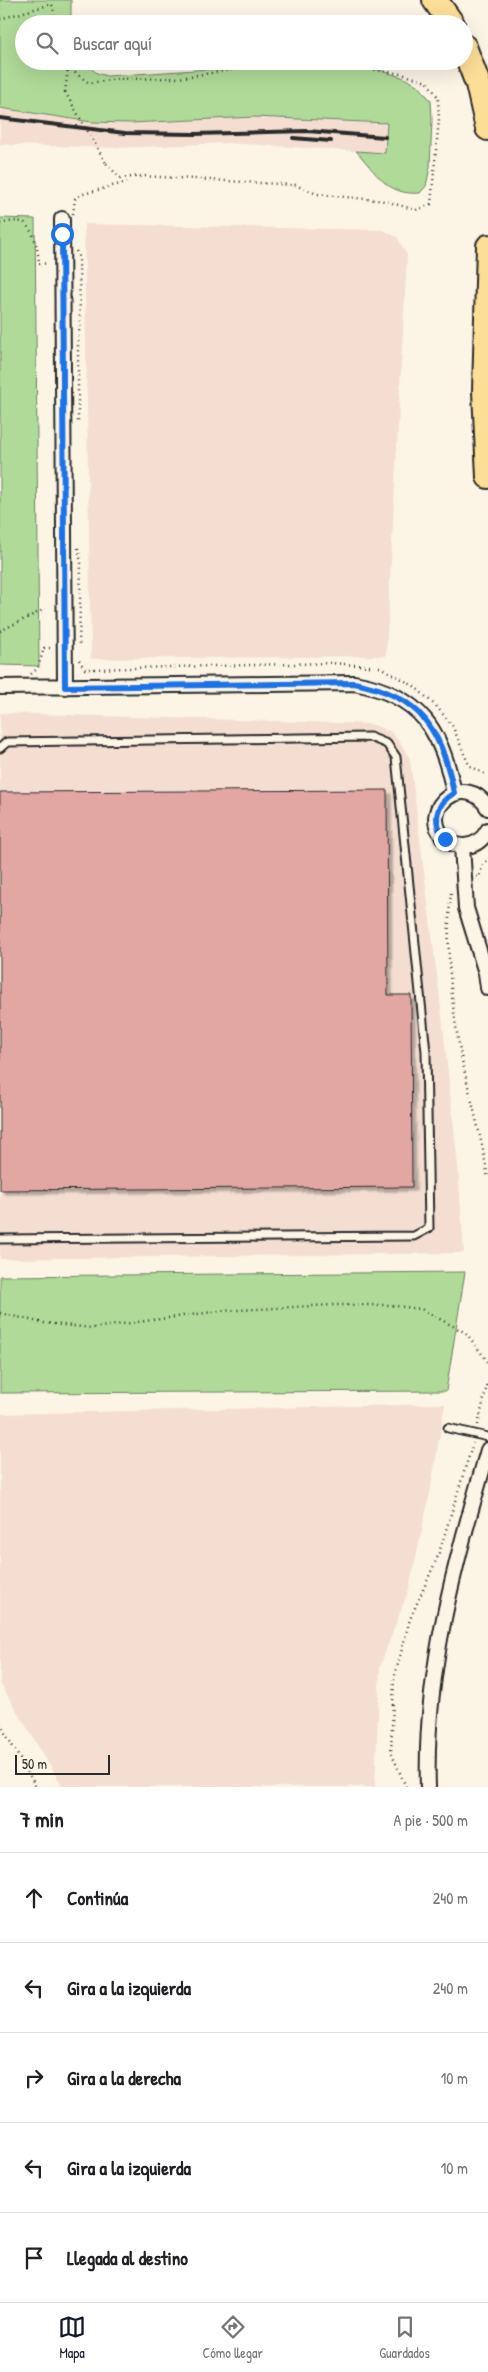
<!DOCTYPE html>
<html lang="es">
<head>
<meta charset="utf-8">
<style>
	body { margin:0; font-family:"Patrick Hand",sans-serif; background:#f2f2f2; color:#202124 }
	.scale { position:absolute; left:15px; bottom:12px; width:95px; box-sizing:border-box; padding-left:5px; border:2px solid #2b2b2b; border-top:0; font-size:14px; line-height:18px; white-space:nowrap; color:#2b2b2b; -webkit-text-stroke:4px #fcf5e5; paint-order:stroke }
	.stop { position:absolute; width:15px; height:15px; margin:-11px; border:4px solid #1a73e8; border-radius:50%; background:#fff }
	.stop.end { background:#1a73e8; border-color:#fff; box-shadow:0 1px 5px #0008 }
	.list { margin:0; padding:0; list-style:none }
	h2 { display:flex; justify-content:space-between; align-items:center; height:65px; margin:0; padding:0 20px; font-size:21px }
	h2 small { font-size:16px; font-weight:400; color:#757577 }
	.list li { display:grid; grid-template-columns:32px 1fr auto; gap:15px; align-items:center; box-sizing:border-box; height:90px; padding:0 20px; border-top:1px solid #e0e0e0 }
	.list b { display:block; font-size:19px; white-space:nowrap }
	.list em { font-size:16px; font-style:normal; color:#757577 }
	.icon { flex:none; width:28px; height:28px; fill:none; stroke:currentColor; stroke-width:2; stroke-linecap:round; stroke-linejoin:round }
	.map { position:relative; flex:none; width:488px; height:1787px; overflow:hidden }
	.search { position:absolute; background:#fff; box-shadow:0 5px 20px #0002; left:15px; right:15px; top:15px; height:55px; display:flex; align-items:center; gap:12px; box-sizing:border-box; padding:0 18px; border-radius:28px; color:#757577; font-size:19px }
	.sheet { height:515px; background:#fff }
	nav { display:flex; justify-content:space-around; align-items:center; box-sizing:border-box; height:70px; border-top:1px solid #e0e0e0; background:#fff; font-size:14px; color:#757577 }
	nav a { display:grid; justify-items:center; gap:2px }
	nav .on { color:#111827 }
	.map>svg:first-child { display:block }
</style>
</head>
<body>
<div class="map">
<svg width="488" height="1787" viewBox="0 0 488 1787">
	<defs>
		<filter id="shadow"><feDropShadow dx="4" dy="4" stdDeviation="1" flood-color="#0004"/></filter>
	</defs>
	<rect width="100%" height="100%" fill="#fcf5e5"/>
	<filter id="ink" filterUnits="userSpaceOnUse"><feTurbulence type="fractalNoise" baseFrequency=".02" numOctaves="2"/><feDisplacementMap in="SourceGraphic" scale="10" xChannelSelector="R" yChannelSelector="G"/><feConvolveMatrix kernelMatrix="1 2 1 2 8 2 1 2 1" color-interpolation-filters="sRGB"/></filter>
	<g filter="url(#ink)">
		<path fill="#f4ded1" d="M 0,108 L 92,122 L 131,123 L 254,117 L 388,123 L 385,153 L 228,143 L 116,148 L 14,145 L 0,144 Z
			M 84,224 L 383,230 L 397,237 L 407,255 L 386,656 L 91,659 Z
			M 0,713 L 371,724 L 391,732 L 401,744 L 410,759 L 442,1016 L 458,1166 L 464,1253 L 0,1259 Z
			M 445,1404 L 430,1493 L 409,1589 L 380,1666 L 375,1787 L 63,1787 L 0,1683 L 0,1414 Z"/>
		<path fill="#afda98" stroke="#6d8262" d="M 0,0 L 71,0 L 71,24 L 24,24 L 24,61 L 82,61 L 97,73 L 107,76 L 209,69 L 274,61 L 350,61 L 402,77 L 419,86 L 431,101 L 432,120 L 430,167 L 426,186 L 420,193 C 386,196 376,172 356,151 L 385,153 L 387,123 L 254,117 L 131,123 L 92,122 L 0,108 Z
			M 0,218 L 35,219 L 39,666 L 0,665 Z
			M 465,1272 L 446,1391 L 0,1393 L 0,1276 Z"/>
		<path fill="#e2a7a3" stroke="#2b2b2b" filter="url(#shadow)" d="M 387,790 L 388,995 L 411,995 L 412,1187 L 0,1190 L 0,792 Z"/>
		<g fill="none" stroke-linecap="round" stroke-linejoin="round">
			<g stroke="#2b2b2b" stroke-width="11">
				<path id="service" d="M 0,748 L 7,742 L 370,737 L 387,744 L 396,757 L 426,1052 L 429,1228 L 414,1236 L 0,1239
					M 448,1428 L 488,1437"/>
			</g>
			<g stroke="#2b2b2b" stroke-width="18">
				<path id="minor" d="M 62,219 L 65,687
					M 0,687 L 354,683 C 421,695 442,731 454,793
					M 488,808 C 467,771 418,806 443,837 C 448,842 456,846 464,846 C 475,846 483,839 488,830
					M 462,846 L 466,908 L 486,973 L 488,988
					M 428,1787 C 424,1669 456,1561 488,1450"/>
			</g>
			<g stroke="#2b2b2b" stroke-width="26">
				<path id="trunk" d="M 488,246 L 484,391 L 488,477"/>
			</g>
			<g stroke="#2b2b2b" stroke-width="28">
				<path id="motorway" d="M 435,0 L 452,24
					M 464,47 L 478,84 L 488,128"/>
			</g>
			<path stroke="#2b2b2b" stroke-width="2.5" stroke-dasharray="1 4" stroke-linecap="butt" d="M 0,19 L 52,4 L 57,24
				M 66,61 L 70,69 L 89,83 L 118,79 L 178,78 L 276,63 L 330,63 L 402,74 L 427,82 L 438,97 L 439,119 L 431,204 L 416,210 L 385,201 L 317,194 L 295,185 L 143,176 L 120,178 L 106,163
				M 65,92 L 68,69
				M 73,214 L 75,199 L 80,195 L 127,182
				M 0,224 L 13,221 L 24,222 C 35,234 38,247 39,264 L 49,263
				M 76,251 L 79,258 L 80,326 L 78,337 L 78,425
				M 78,548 L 81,563 L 79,647
				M 0,631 L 45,609
				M 79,660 L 85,669 L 94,669 L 332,663 L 380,667 L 414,686 L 436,706 L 452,725 L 469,765 L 488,776
				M 31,674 L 38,668 L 44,648 L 53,648
				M 476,877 L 479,877 L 483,864 L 488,860
				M 451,893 C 445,946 451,1003 461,1056 C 470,1097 482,1137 488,1179
				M 0,1313 L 43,1323 L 93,1328 L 220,1311 L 331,1305 L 388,1305 L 421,1309 L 466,1333 L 488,1362
				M 478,1425 L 488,1381
				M 0,1724 L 36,1787
				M 406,1787 L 391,1752 L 394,1679 L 410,1619 L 438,1556 L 473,1443"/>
			<use href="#service" stroke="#fcf5e5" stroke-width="7"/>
			<use href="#minor" stroke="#fcf5e5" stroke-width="14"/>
			<use href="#trunk" stroke="#fcde96" stroke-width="22"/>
			<use href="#motorway" stroke="#fcde96" stroke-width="24"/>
			<path stroke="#2b2b2b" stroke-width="4" d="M 0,118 L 125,133 L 194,134 L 307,131 L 385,137
				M 293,138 L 331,141"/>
			<path stroke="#2b2b2b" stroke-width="2.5" stroke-dasharray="1 4" stroke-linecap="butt" d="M 65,92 L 106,163"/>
		</g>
	</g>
	<g fill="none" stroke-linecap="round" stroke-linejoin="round" filter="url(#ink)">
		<path stroke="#1a73e8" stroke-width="6" d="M 62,234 L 65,687 L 354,683 C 421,695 442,731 454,793 C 435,804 432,822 445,839"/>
	</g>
</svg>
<div class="scale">50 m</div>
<div class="stop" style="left:62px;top:234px"></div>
<div class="stop end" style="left:445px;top:839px"></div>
<div class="search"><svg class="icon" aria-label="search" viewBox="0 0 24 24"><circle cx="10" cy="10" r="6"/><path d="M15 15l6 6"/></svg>Buscar aquí</div>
</div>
<section class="sheet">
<h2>7 min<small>A pie · 500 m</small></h2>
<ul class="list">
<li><svg class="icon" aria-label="ahead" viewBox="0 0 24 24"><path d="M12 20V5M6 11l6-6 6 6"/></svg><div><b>Continúa</b></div><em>240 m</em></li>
<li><svg class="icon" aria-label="left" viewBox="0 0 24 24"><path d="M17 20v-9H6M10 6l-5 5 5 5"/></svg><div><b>Gira a la izquierda</b></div><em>240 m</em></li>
<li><svg class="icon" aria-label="right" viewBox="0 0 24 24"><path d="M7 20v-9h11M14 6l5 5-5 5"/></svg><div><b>Gira a la derecha</b></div><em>10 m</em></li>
<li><svg class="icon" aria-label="left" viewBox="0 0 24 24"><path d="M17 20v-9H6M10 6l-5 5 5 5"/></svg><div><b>Gira a la izquierda</b></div><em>10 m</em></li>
<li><svg class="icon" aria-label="arrive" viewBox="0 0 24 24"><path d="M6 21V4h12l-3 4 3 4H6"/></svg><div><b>Llegada al destino</b></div></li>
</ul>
</section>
<nav>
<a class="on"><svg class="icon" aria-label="map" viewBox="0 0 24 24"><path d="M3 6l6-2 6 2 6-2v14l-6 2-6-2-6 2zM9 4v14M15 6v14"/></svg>Mapa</a>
<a><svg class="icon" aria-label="directions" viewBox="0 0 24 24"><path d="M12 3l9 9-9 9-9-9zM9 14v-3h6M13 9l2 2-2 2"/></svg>Cómo llegar</a>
<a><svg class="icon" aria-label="saved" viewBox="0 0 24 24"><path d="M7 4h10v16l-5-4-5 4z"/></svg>Guardados</a>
</nav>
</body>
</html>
